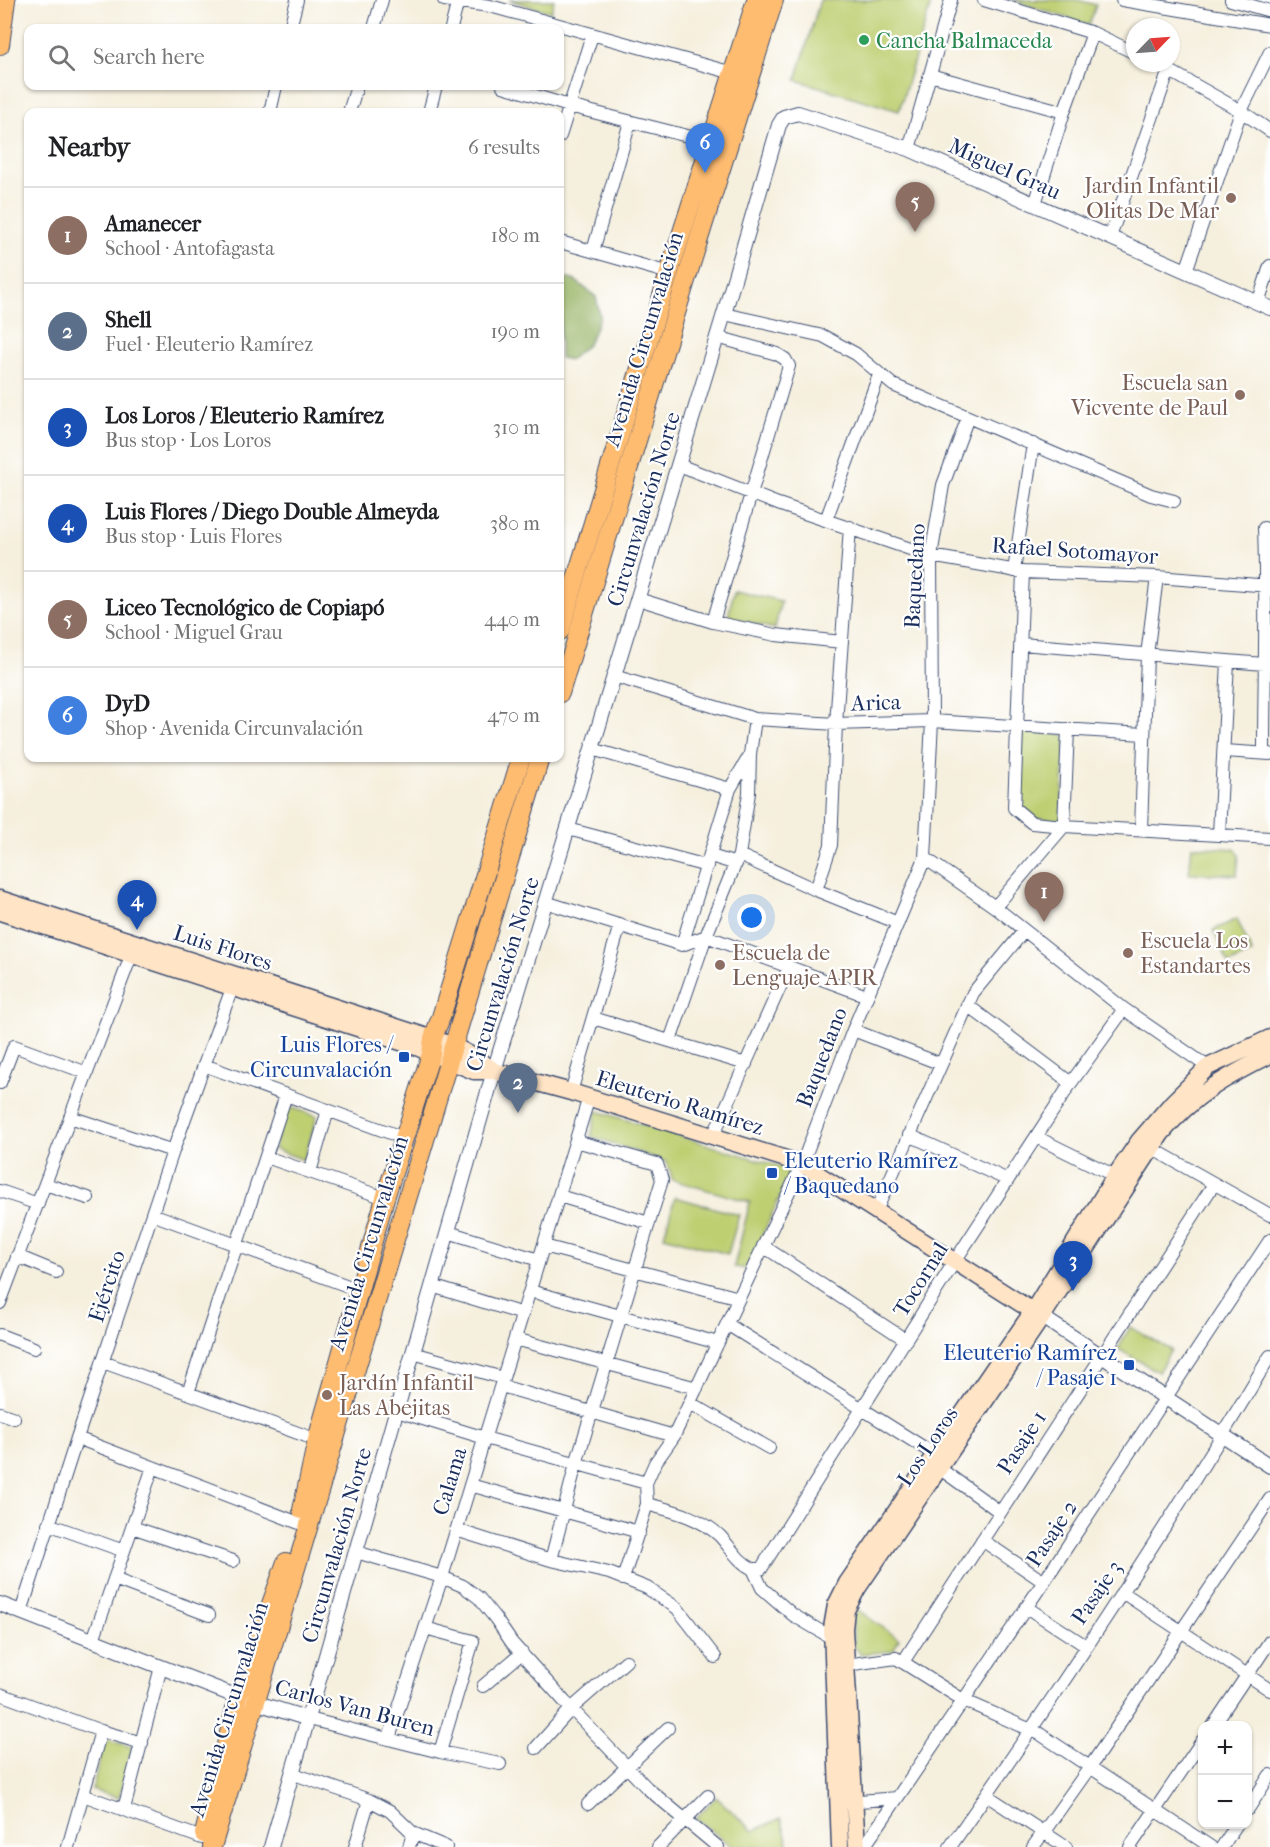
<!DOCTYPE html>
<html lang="en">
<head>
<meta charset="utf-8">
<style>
	body { margin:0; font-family:"IM FELL French Canon",serif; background:#f6f6f6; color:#202124 }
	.controls { position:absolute; right:18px; bottom:18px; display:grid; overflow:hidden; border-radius:12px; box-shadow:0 2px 4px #0004 }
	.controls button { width:54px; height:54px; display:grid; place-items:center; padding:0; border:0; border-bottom:2px solid #e0e0e0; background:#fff; color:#202124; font:30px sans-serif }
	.compass { position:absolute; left:1126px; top:18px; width:54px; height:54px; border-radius:50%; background:#fff; box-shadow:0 2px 4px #0004; rotate:65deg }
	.you { position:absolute; left:752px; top:918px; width:21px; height:21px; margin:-15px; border:4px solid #fff; border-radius:50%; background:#1a73e8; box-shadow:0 0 0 9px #1a73e833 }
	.badge { display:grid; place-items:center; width:39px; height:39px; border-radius:50%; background:#0b8043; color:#fff; font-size:20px; font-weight:700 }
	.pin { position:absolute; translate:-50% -50px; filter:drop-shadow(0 2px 3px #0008) }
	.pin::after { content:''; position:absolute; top:32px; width:21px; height:18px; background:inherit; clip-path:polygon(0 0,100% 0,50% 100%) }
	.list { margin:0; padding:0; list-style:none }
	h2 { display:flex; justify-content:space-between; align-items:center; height:78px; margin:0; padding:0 24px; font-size:26px }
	h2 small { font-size:20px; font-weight:400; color:#757577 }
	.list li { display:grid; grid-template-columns:39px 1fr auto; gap:18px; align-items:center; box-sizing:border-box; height:96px; padding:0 24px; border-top:2px solid #e0e0e0 }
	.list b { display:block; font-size:22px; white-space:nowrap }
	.list p { margin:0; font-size:20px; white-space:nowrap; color:#757577 }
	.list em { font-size:20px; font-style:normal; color:#757577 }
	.icon { flex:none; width:33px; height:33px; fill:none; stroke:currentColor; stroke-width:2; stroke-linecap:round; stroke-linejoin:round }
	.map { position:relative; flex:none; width:1270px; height:1847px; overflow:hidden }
	.search { position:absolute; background:#fff; box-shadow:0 2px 4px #0004; left:24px; top:24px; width:540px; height:66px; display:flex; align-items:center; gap:15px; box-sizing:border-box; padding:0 21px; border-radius:12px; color:#757577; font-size:22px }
	.panel { position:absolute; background:#fff; box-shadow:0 2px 4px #0004; left:24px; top:108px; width:540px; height:654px; border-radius:12px }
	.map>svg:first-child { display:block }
</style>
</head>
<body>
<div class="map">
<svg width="1270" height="1847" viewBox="0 0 1270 1847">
	<rect width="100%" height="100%" fill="#fff"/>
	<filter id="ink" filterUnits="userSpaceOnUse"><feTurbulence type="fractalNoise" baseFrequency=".0167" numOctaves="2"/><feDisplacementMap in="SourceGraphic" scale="12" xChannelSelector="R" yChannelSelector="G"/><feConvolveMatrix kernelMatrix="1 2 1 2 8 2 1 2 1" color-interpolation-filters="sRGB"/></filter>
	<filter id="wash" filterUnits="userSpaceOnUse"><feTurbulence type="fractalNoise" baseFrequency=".008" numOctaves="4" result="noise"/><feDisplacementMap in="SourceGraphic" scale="24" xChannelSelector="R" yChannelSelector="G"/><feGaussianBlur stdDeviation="1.35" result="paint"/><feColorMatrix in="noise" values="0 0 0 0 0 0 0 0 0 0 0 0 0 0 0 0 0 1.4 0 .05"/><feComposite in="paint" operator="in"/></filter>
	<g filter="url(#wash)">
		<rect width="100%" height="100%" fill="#f5efdd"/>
		<path fill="#becf72" stroke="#6c7f68" stroke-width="1.5" d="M 509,0 L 554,0 L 551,12 Z
			M 820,0 L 932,0 L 899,111 L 796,80 Z
			M 1012,0 L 1078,0 L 1096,5 L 1089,25 Z
			M 734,590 L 781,601 L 775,629 L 728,617 Z
			M 1024,732 L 1066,735 L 1061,820 L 1033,818 L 1020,806 L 1022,735 Z
			M 1192,846 L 1236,849 L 1239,855 L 1237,875 L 1189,873 Z
			M 1237,919 L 1252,953 L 1229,964 L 1213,930 Z
			M 286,1106 L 317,1116 L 304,1160 L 274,1149 Z
			M 597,1111 L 792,1170 L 747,1269 L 734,1267 L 750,1202 L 672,1180 L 670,1170 L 666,1162 L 591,1136 Z
			M 675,1197 L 739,1215 L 728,1254 L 664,1236 Z
			M 1130,1327 L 1171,1350 L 1158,1372 L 1118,1349 Z
			M 855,1608 L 899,1639 L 893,1651 L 861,1654 L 854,1647 L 852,1619 Z
			M 105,1739 L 132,1747 L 119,1798 L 92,1790 Z
			M 716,1797 L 753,1831 L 781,1818 L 789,1847 L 733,1847 L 696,1818 Z"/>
		<path fill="#96b264" stroke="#587061" stroke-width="1.5" d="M 560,276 L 576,281 L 596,297 L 600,316 L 594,332 L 588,344 L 570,360 L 560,358 Z"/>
	</g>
	<g filter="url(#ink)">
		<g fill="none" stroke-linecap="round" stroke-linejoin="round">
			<g stroke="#3c4c71" stroke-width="14">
				<path id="minor" d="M 444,0 L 490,6 L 740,75
					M 984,0 L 1093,33 L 1135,53
					M 1122,0 L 1270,25
					M 1231,0 L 1270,11
					M 290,28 L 297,0
					M 374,28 L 382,0
					M 451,28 L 458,1
					M 1156,63 L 1241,111 L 1270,131
					M 930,75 L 1064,112
					M 503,86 L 569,106 L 711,142
					M 270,112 L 276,86
					M 349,112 L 357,86
					M 429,112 L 436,86
					M 560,136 L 592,35
					M 909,149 L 951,0
					M 1035,204 L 1064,112 L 1093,33
					M 1110,237 L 1169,70
					M 560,242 L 669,273
					M 593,251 L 630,122
					M 1186,271 L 1241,111 L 1270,52
					M 1258,303 L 1270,266
					M 724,314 L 823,336 L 856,354 L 893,385 L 1151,495 L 1174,501
					M 679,465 L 778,504 L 931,556 L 1023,572 L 1157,577 L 1270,586
					M 826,520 L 879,375
					M 1264,528 C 1267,603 1264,678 1264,753
					M 1014,571 L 1033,444
					M 1023,572 L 1014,808 L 1032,823 L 1064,826 L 1270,838
					M 638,599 L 713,622 L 776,635 L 842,642
					M 713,622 L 789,366 L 785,359 L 777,354 L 717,337
					M 1021,644 L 1264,664
					M 614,676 L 755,719 L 836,724 L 932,721 L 1144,734
					M 592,749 L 730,789
					M 1224,751 L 1270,754
					M 568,829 L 707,866
					M 1141,830 L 1147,655 L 1157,577
					M 1219,834 L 1228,662
					M 739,855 L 816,890 L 898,923
					M 711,856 L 736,864
					M 925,858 L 995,907 L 1124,1009 L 1208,1067
					M 816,890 L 831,845 L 836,724 L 850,527
					M 545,902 L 682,945
					M 995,907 L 1064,826 L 1068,729
					M 682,945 L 730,789 L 750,755
					M 682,945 L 706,936 L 867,996
					M 967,1005 L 1071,1083
					M 593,1018 L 746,1064
					M 853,1030 L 941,1064
					M 670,1041 L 706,936 L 739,855 L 749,793 L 750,754 L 755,719
					M 204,1065 L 404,1138
					M 0,1083 L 14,1046 L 87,1073
					M 571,1092 L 620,925
					M 70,1117 L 173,1151
					M 909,1135 L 1008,1180
					M 713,1136 L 789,967
					M 1036,1137 L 1115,1176
					M 1146,1145 L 1270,1215
					M 266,1157 L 385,1198
					M 310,1172 L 328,1110
					M 45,1184 L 88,1198
					M 0,1191 L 38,1204
					M 559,1196 L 649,1223
					M 876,1211 L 973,993 L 1024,931
					M 152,1214 L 359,1290
					M 448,1232 L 539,1260
					M 544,1246 L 739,1298
					M 763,1246 L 906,1340
					M 17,1256 L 56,1272
					M 432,1286 L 523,1314
					M 530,1291 L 718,1343
					M 0,1303 L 134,948
					M 727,1324 L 934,1454 L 939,1468 L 1000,1512
					M 0,1335 L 34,1348
					M 515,1339 L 697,1388
					M 413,1353 L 503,1378
					M 103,1362 L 317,1440
					M 501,1386 L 674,1436
					M 188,1393 L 286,1095
					M 690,1403 L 769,1448
					M 397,1411 L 485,1438 L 646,1483
					M 0,1413 L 14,1418
					M 77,1438 L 299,1523
					M 470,1485 L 639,1532
					M 647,1504 C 673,1511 700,1517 720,1536 C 731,1548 738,1562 753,1569 L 762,1588 L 793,1615 L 832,1638
					M 48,1524 L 124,1551
					M 132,1527 L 233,1561
					M 456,1530 L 551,1560 L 609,1573 L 647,1588 L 677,1608 L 715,1657
					M 982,1540 L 1044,1582
					M 356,1552 L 442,1577 L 463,1586 L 479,1598 L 495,1618 L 512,1643 L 565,1702 L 647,1788 L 718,1847
					M 551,1560 L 576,1464 L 662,1180 L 657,1164 L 576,1141
					M 753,1569 L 761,1569 L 955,1261 L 1071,1083 L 1124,1009
					M 114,1579 L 209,1615
					M 623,1579 L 647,1504 L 646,1483 L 655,1463 L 674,1436 L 802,1164 L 853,1030 L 925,858 L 932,721 L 931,556 L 943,485 L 968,417
					M 1122,1592 L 1270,1690
					M 1026,1607 L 1086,1646
					M 21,1612 L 77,1438 L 173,1151 L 235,980
					M 425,1628 L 473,1641 L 440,1752
					M 93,1640 L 153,1467
					M 903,1662 L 1214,1184
					M 846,1665 L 896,1658 L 963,1700 L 1040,1734 L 1211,1847
					M 483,1686 L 522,1653
					M 0,1694 L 101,1731 L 142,1743
					M 309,1719 L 440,1752 L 500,1764
					M 1213,1726 L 1270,1641
					M 389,1738 L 442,1577 L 589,1097
					M 536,1748 L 571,1709 L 626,1661
					M 294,1774 L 369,1800 L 390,1811 L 413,1833 L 446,1847
					M 83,1795 L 202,1838
					M 986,1795 L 1066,1847
					M 847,1802 L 897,1798
					M 588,1804 L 668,1728
					M 124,1809 L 161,1667
					M 1248,1809 L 1270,1775
					M 68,1847 L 101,1731
					M 355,1847 L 369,1800
					M 409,1847 L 413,1833
					M 658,1847 L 708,1796
					M 864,1847 L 1049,1574 L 1270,1240
					M 950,1847 C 1062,1687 1170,1524 1270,1356
					M 1033,1847 L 1090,1767 L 1270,1499
					M 1130,1847 L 1202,1741
					M 1222,1847 L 1237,1824"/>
			</g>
			<g stroke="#3c4c71" stroke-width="16">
				<path id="tertiary" d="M 1042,1317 L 1270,1466
					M 0,1604 L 238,1697 L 309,1719
					M 271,1847 L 494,1071 L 724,314 L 779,125 L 784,117 L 798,113 L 909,149 L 1270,308"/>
			</g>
			<g stroke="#3c4c71" stroke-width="19">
				<path id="secondary" d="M 0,899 L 452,1045 L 478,1059 L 494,1071
					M 0,912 L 419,1048 L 474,1071 L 494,1071 L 571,1092 L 802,1164 L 1042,1317
					M 840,1847 L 832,1628 L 836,1605 L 847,1583 L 1033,1311 L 1115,1176 L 1139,1141 L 1172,1103 L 1208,1067 L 1270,1038
					M 857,1847 L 844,1629 L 846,1610 L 857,1589 L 1042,1317 L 1161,1134 C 1193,1095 1226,1077 1270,1055"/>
			</g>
			<g stroke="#3c4c71" stroke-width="20">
				<path id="primary" d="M 0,45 L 6,0
					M 560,631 L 669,273 L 756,0
					M 560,693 L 687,277 L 774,0
					M 302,1510 L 317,1440 L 385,1198 L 431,1054 L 433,1038 L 441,1017 L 521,758
					M 204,1834 L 238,1697 L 286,1562
					M 212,1847 L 540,758"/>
			</g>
			<use href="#minor" stroke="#fff" stroke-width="12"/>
			<use href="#tertiary" stroke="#fff" stroke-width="14"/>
			<use href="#secondary" stroke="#ffe4c6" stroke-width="16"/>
			<use href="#primary" stroke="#febc71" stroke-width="18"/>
		</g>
	</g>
	<circle fill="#2e9e5b" stroke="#fff" stroke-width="2" cx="864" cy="40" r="6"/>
	<g fill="#8d6e63" stroke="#fff" stroke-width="2">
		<circle cx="1231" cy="198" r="6"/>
		<circle cx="1240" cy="395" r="6"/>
		<circle cx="1128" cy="953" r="6"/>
		<circle cx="720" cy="965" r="6"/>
		<circle cx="327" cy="1395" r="6"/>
	</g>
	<g fill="#1a4fb4" stroke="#fff" stroke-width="2">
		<rect x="398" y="1051" width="12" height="12" rx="3"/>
		<rect x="766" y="1167" width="12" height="12" rx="3"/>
		<rect x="1123" y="1359" width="12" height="12" rx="3"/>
	</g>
	<g text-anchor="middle" stroke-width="4.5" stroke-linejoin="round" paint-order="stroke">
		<g font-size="22" fill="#27864d" stroke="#fff" text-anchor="start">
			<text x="876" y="48">Cancha Balmaceda</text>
		</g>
		<g font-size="22" fill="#1b2f5e" stroke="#fff">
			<text transform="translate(1005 168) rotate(24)" y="8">Miguel Grau</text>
			<text transform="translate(643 339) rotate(-73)" y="8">Avenida Circunvalación</text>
			<text transform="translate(643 509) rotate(-73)" y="8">Circunvalación Norte</text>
			<text transform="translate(1075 550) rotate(4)" y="8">Rafael Sotomayor</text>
			<text transform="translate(914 576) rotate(-87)" y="8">Baquedano</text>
			<text transform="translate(876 702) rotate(-2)" y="8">Arica</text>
			<text transform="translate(223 947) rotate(18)" y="8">Luis Flores</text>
			<text transform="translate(502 974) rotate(-73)" y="8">Circunvalación Norte</text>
			<text transform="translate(821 1057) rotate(-69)" y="8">Baquedano</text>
			<text transform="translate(680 1102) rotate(17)" y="8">Eleuterio Ramírez</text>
			<text transform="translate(368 1243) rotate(-73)" y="8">Avenida Circunvalación</text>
			<text transform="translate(920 1279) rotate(-58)" y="8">Tocornal</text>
			<text transform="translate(106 1286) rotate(-72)" y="8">Ejército</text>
			<text transform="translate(1021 1442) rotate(-57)" y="8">Pasaje 1</text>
			<text transform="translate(927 1446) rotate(-56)" y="8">Los Loros</text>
			<text transform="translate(449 1481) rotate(-73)" y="8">Calama</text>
			<text transform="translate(1051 1533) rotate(-57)" y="8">Pasaje 2</text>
			<text transform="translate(336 1545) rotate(-74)" y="8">Circunvalación Norte</text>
			<text transform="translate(1096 1592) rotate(-56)" y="8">Pasaje 3</text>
			<text transform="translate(355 1707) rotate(15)" y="8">Carlos Van Buren</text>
			<text transform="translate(228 1709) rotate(-73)" y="8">Avenida Circunvalación</text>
		</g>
		<g font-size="22" fill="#785e54" stroke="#fff" text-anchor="start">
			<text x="1219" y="193" text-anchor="end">Jardin Infantil<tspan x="1219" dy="25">Olitas De Mar</tspan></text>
			<text x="1228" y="390" text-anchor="end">Escuela san<tspan x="1228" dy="25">Vicvente de Paul</tspan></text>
			<text x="1140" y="948">Escuela Los<tspan x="1140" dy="25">Estandartes</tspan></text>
			<text x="732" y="960">Escuela de<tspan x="732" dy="25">Lenguaje APIR</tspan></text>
			<text x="339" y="1390">Jardín Infantil<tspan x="339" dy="25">Las Abejitas</tspan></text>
		</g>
		<g font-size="22" fill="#164399" stroke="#fff" text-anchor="end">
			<text x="392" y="1052">Luis Flores /<tspan x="392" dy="25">Circunvalación</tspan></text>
			<text x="784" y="1168" text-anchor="start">Eleuterio Ramírez<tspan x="784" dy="25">/ Baquedano</tspan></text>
			<text x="1117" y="1360">Eleuterio Ramírez<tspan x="1117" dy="25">/ Pasaje 1</tspan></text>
		</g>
	</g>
</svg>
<div class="controls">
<button>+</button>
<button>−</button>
</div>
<svg class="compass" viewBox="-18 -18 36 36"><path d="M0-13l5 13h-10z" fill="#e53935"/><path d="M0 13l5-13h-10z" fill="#757577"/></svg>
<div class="you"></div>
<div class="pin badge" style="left:1044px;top:922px;background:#8d6e63">1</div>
<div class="pin badge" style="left:518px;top:1113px;background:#5c6f8a">2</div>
<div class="pin badge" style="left:1073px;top:1291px;background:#1a4fb4">3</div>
<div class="pin badge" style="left:137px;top:930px;background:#1a4fb4">4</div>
<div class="pin badge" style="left:915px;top:232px;background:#8d6e63">5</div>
<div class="pin badge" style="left:705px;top:173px;background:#3f7fe0">6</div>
<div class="search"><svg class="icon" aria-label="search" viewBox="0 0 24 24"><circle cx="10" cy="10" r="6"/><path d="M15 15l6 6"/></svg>Search here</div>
<section class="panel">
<h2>Nearby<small>6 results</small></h2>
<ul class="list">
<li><span class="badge" style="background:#8d6e63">1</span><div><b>Amanecer</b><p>School · Antofagasta</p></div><em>180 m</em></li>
<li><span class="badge" style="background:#5c6f8a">2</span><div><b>Shell</b><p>Fuel · Eleuterio Ramírez</p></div><em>190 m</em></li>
<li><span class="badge" style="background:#1a4fb4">3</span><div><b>Los Loros / Eleuterio Ramírez</b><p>Bus stop · Los Loros</p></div><em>310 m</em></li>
<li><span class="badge" style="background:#1a4fb4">4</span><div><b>Luis Flores / Diego Double Almeyda</b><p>Bus stop · Luis Flores</p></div><em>380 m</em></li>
<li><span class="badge" style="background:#8d6e63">5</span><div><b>Liceo Tecnológico de Copiapó</b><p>School · Miguel Grau</p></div><em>440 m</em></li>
<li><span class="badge" style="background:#3f7fe0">6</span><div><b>DyD</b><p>Shop · Avenida Circunvalación</p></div><em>470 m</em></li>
</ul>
</section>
</div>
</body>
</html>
